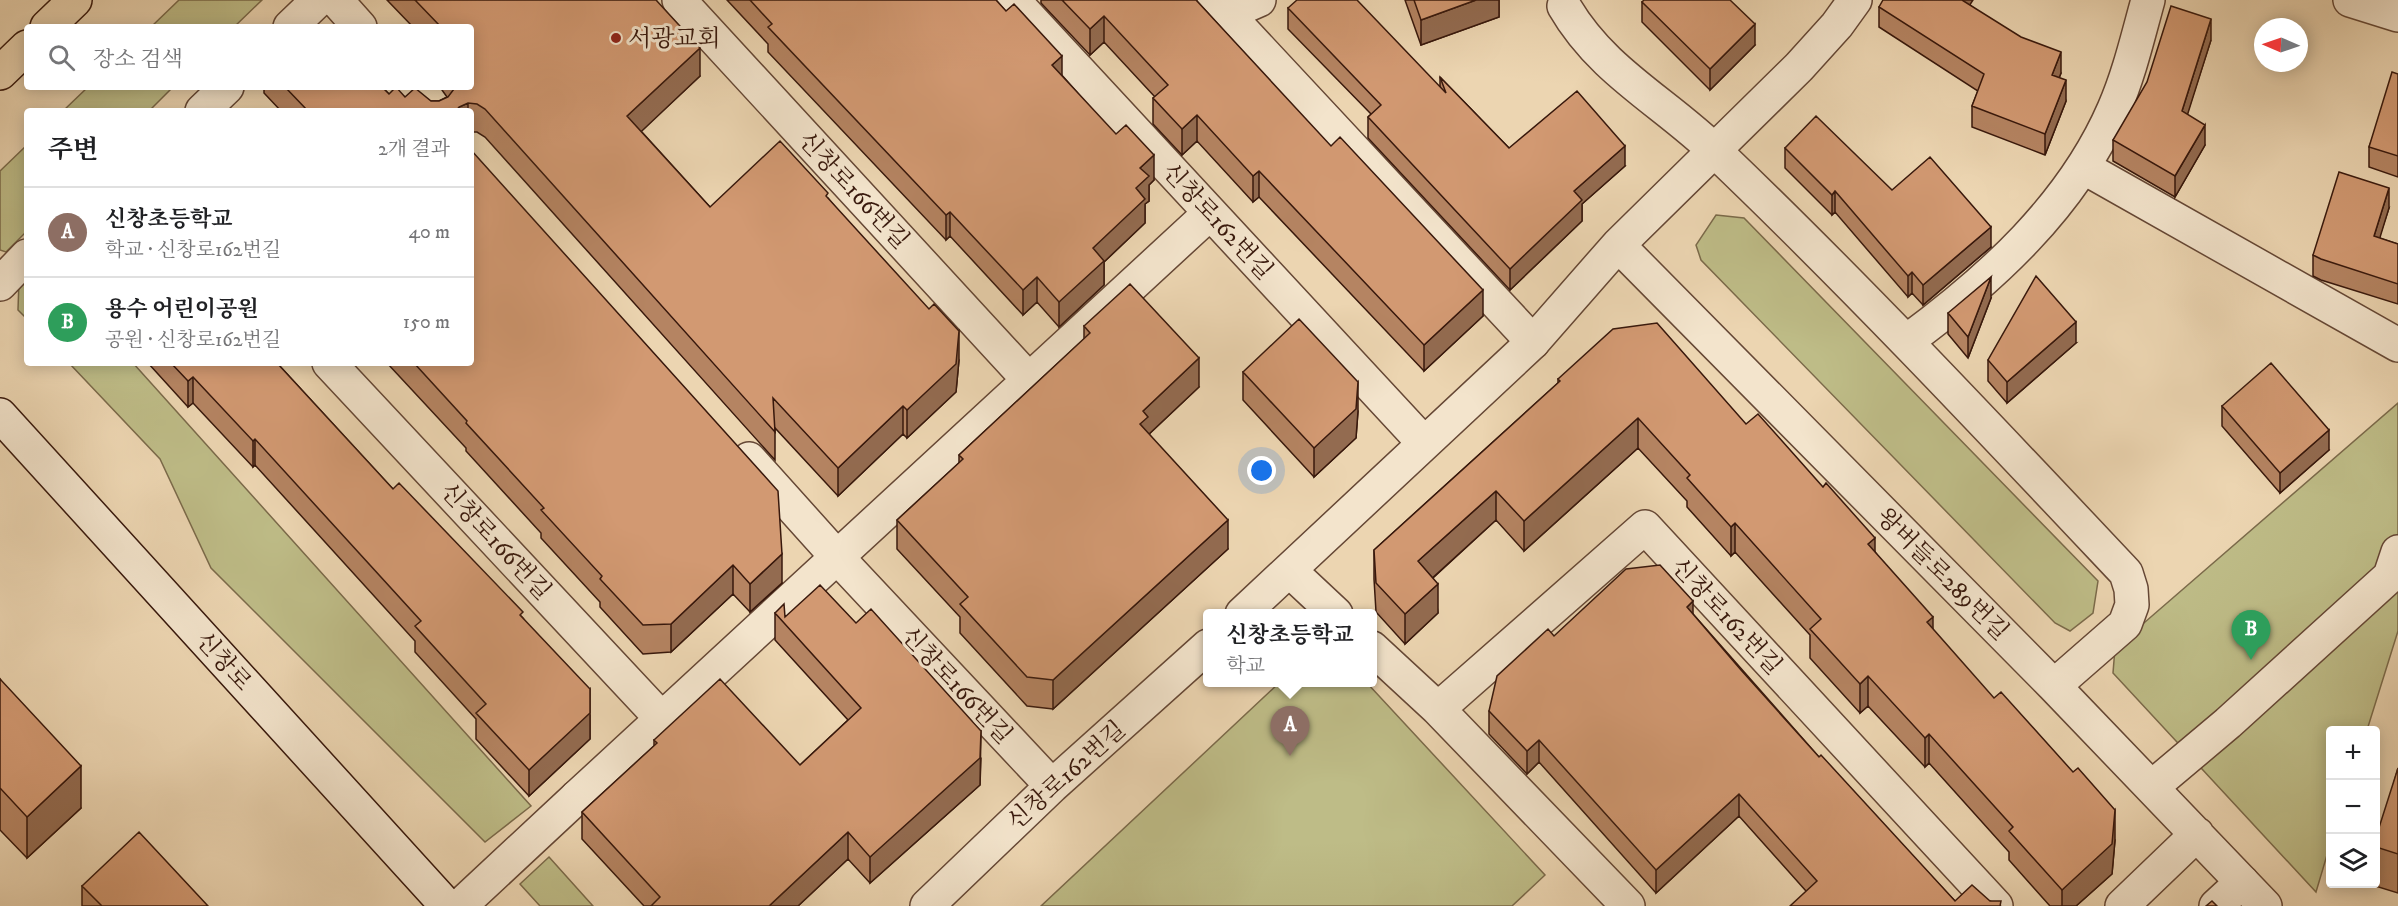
<!DOCTYPE html>
<html lang="ko">
<head>
<meta charset="utf-8">
<style>
	body { margin:0; font-family:"IM FELL DW Pica","Noto Serif KR",serif; background:#f6f6f6; color:#202124 }
	.controls { position:absolute; right:18px; bottom:18px; display:grid; overflow:hidden; border-radius:6px; box-shadow:0 3px 15px #0003 }
	.controls button { width:54px; height:54px; display:grid; place-items:center; padding:0; border:0; border-bottom:2px solid #e0e0e0; background:#fff; color:#202124; font:30px sans-serif }
	.compass { position:absolute; left:2254px; top:18px; width:54px; height:54px; border-radius:50%; background:#fff; box-shadow:0 3px 15px #0003; rotate:272deg }
	.you { position:absolute; left:1262px; top:471px; width:21px; height:21px; margin:-15px; border:4px solid #fff; border-radius:50%; background:#1a73e8; box-shadow:0 0 0 9px #1a73e833 }
	.badge { display:grid; place-items:center; width:39px; height:39px; border-radius:50%; background:#8f2418; color:#fff; font-size:20px; font-weight:700 }
	.pin { position:absolute; translate:-50% -50px; filter:drop-shadow(0 2px 3px #0008) }
	.pin::after { content:''; position:absolute; top:32px; width:21px; height:18px; background:inherit; clip-path:polygon(0 0,100% 0,50% 100%) }
	.popup { position:absolute; left:1203px; top:609px; width:174px; height:78px; box-sizing:border-box; display:grid; place-content:center; border-radius:6px; background:#fff; filter:drop-shadow(0 2px 4px #0005); font-size:20px; white-space:nowrap; color:#757577 }
	.popup b { font-size:22px; color:#202124 }
	.popup::after { content:''; position:absolute; left:50%; top:100%; margin-left:-12px; border:12px solid transparent; border-top-color:#fff }
	.list { margin:0; padding:0; list-style:none }
	h2 { display:flex; justify-content:space-between; align-items:center; height:78px; margin:0; padding:0 24px; font-size:26px }
	h2 small { font-size:20px; font-weight:400; color:#757577 }
	.list li { display:grid; grid-template-columns:39px 1fr auto; gap:18px; align-items:center; box-sizing:border-box; height:90px; padding:0 24px; border-top:2px solid #e0e0e0 }
	.list b { display:block; font-size:22px; white-space:nowrap }
	.list p { margin:0; font-size:20px; white-space:nowrap; color:#757577 }
	.list em { font-size:20px; font-style:normal; color:#757577 }
	.icon { flex:none; width:33px; height:33px; fill:none; stroke:currentColor; stroke-width:2; stroke-linecap:round; stroke-linejoin:round }
	.map { position:relative; flex:none; width:2398px; height:906px; overflow:hidden }
	.search { position:absolute; background:#fff; box-shadow:0 3px 15px #0003; left:24px; top:24px; width:450px; height:66px; display:flex; align-items:center; gap:15px; box-sizing:border-box; padding:0 21px; border-radius:6px; color:#757577; font-size:22px }
	.panel { position:absolute; background:#fff; box-shadow:0 3px 15px #0003; left:24px; top:108px; width:450px; height:258px; border-radius:6px }
	.map>svg:first-child { display:block }
</style>
</head>
<body>
<div class="map">
<svg width="2398" height="906" viewBox="0 0 2398 906">
	<rect width="100%" height="100%" fill="#ecd5b1"/>
	<filter id="stains"><feTurbulence type="fractalNoise" baseFrequency=".00333" numOctaves="4"/><feColorMatrix values="0 0 0 0 .2 0 0 0 0 .09 0 0 0 0 .02 0 0 0 .5 -.17"/></filter>
	<radialGradient id="worn" r=".72"><stop offset=".6" stop-color="#630" stop-opacity="0"/><stop offset="1" stop-color="#630" stop-opacity=".3"/></radialGradient>
	<path fill="#bebc87" stroke="#7b6a4a" stroke-width="1.5" d="M 179,0 L 262,0 L 234,27 L 151,27 Z
		M 88,87 L 173,87 L 149,111 L 63,111 Z
		M 27,145 L 27,231 L 6,252 L 0,250 L 0,171 Z
		M 1716,215 L 1744,218 L 2098,581 L 2093,613 L 2070,631 L 2055,623 L 1701,260 L 1696,245 Z
		M 27,271 L 27,319 L 18,310 L 19,280 Z
		M 69,363 L 133,363 L 531,806 L 485,842 L 211,568 L 160,459 Z
		M 2398,403 L 2398,631 L 2367,730 L 2330,730 L 2330,845 L 2316,892 L 2113,673 L 2115,648 Z
		M 1279,683 L 1367,683 L 1545,875 L 1512,906 L 1041,906 Z
		M 549,857 L 593,906 L 540,906 L 520,884 Z"/>
	<g fill="none" stroke-linecap="round" stroke-linejoin="round">
		<g stroke="#654735" stroke-width="36">
			<path id="pedestrian" d="M 1214,0 L 1533,342
				M 1227,14 L 1259,0
				M 2083,167 L 2398,345
				M 0,284 L 27,256
				M 1907,341 C 1990,280 2072,206 2114,109 C 2129,75 2138,36 2148,0
				M 2152,787 L 2228,723 L 2390,576 L 2398,552
				M 460,906 L 577,797
				M 2216,906 L 2242,882"/>
		</g>
		<g stroke="#654735" stroke-width="36">
			<path id="minor" d="M 336,0 L 360,27
				M 679,0 L 1029,380
				M 1013,0 L 1423,442
				M 2350,0 L 2398,15
				M 1564,6 C 1602,72 1665,102 1717,153 C 1858,288 1992,431 2126,573 L 2131,589 L 2132,605 L 2125,624 L 2054,686
				M 290,27 L 318,0
				M 202,111 L 227,87
				M 1618,245 L 2054,686 L 2265,906
				M 329,363 L 662,719
				M 749,459 L 837,557 L 1052,786
				M 1289,570 L 1336,614
				M 1242,614 L 1533,342 L 1618,245 L 1799,67 L 1837,25 L 1855,0
				M 1372,648 L 1438,709 L 1628,906
				M 1438,709 L 1645,527 L 1996,906
				M 577,797 L 1210,213
				M 927,906 L 1052,786 L 1208,646
				M 2122,906 L 2197,834"/>
		</g>
		<g stroke="#38180c" stroke-width="36">
			<path id="secondary" d="M 0,415 L 447,906"/>
		</g>
		<g stroke="#38180c" stroke-width="36">
			<path id="primary" d="M 47,27 L 75,0
				M 0,73 L 27,47"/>
		</g>
		<use href="#pedestrian" stroke="#f3e4cc" stroke-width="33"/>
		<use href="#minor" stroke="#f3e4cc" stroke-width="33"/>
		<use href="#secondary" stroke="#f3e4cc" stroke-width="33"/>
		<use href="#primary" stroke="#ecd5b1" stroke-width="33"/>
	</g>
	<path fill="#b58462" stroke="#38180c" stroke-width="1.5" d="M 387,0 L 656,0 L 700,76 L 641,131 L 710,207 L 828,198 L 959,360 L 956,392 L 907,438 L 903,434 L 838,496 L 775,428 L 775,460 L 485,137 L 477,132 L 471,132 L 471,111 L 281,111 L 264,93 L 264,87 L 382,87 L 389,94 L 431,101 L 439,101 L 447,97 L 442,90 L 442,87 L 471,87 L 471,27 L 413,27 Z
		M 727,0 L 996,0 L 1154,180 L 1149,185 L 1149,201 L 1145,204 L 1145,223 L 1104,262 L 1104,285 L 1059,327 L 1037,302 L 1023,315 L 950,236 L 946,240 L 768,52 L 768,44 Z
		M 1041,0 L 1196,0 L 1483,316 L 1424,371 L 1259,197 L 1253,202 L 1197,141 L 1182,155 L 1153,124 L 1153,98 L 1155,97 L 1104,42 L 1090,55 L 1041,3 Z
		M 1405,0 L 1499,0 L 1499,17 L 1421,45 Z
		M 1642,2 L 1755,45 L 1710,90 L 1642,22 Z
		M 1970,5 L 2061,73 L 2059,78 L 2066,101 L 2045,155 L 1972,127 L 1972,106 L 1978,91 L 1879,27 L 1879,7 Z
		M 1288,8 L 1440,87 L 1440,77 L 1509,148 L 1625,166 L 1582,204 L 1582,221 L 1510,290 L 1368,138 L 1368,117 L 1371,114 L 1288,29 Z
		M 2211,40 L 2187,114 L 2205,145 L 2175,197 L 2113,161 L 2113,140 Z
		M 2398,74 L 2398,177 L 2369,167 L 2369,147 Z
		M 1785,148 L 1892,190 L 1991,247 L 1923,305 L 1912,293 L 1908,297 L 1835,212 L 1832,215 L 1785,168 Z
		M 2389,208 L 2379,238 L 2398,244 L 2398,304 L 2321,280 L 2313,276 L 2313,255 Z
		M 1991,298 L 1968,358 L 1948,334 L 1948,313 Z
		M 1084,326 L 1199,387 L 1149,434 L 1228,549 L 1053,709 L 1027,706 L 960,633 L 960,617 L 897,549 L 897,520 L 959,463 L 959,455 L 1084,339 Z
		M 2076,343 L 2007,403 L 1988,381 L 1988,360 Z
		M 148,363 L 277,363 L 393,489 L 523,618 L 590,715 L 590,739 L 529,796 L 476,739 L 476,719 L 415,652 L 415,641 L 255,465 L 253,467 L 193,403 L 188,407 Z
		M 387,363 L 471,363 L 782,583 L 750,612 L 733,594 L 671,652 L 643,654 L 600,607 L 600,602 L 541,538 L 541,533 L 466,451 L 466,448 Z
		M 1243,372 L 1358,411 L 1356,438 L 1314,477 L 1243,400 Z
		M 1558,379 L 1746,424 L 1875,552 L 1933,630 L 2115,840 L 2112,874 L 2076,906 L 2050,906 L 2009,860 L 2009,852 L 1929,763 L 1925,767 L 1868,706 L 1860,713 L 1810,658 L 1810,635 L 1735,552 L 1731,556 L 1687,507 L 1687,501 L 1638,448 L 1524,551 L 1496,520 L 1433,578 L 1438,613 L 1405,644 L 1376,612 L 1374,579 L 1374,550 L 1558,383 Z
		M 2222,406 L 2329,450 L 2280,493 L 2222,426 Z
		M 775,613 L 785,617 L 981,758 L 980,785 L 870,883 L 848,859 L 798,906 L 644,906 L 582,839 L 582,812 L 654,746 L 654,740 L 800,765 L 848,720 L 775,640 Z
		M 1693,614 L 1819,757 L 1955,901 L 1990,901 L 2001,906 L 1806,891 L 1739,816 L 1656,893 L 1539,762 L 1527,774 L 1489,734 L 1489,711 L 1554,636 Z
		M 0,679 L 81,808 L 27,858 L 0,830 Z
		M 2398,768 L 2398,893 L 2372,885 L 2372,884 L 2376,884 L 2376,847 Z
		M 82,886 L 208,906 L 82,906 Z"/>
	<path fill="#936b50" stroke="#38180c" stroke-width="1.5" d="M 1476,0 L 1499,0 L 1499,17 L 1421,45 L 1421,20 Z
		M 1960,0 L 1973,0 L 1960,20 Z
		M 1104,16 L 1104,42 L 1090,55 L 1090,29 Z
		M 2211,19 L 2211,40 L 2182,132 L 2182,111 Z
		M 1755,24 L 1755,45 L 1710,90 L 1710,69 Z
		M 700,48 L 700,76 L 627,145 L 627,116 Z
		M 2061,52 L 2061,73 L 2052,96 L 2052,75 Z
		M 1062,56 L 1062,80 L 1052,65 Z
		M 2066,80 L 2066,101 L 2045,155 L 2045,134 Z
		M 468,103 L 468,111 L 456,111 L 459,107 Z
		M 1197,115 L 1197,141 L 1182,155 L 1182,129 Z
		M 2205,125 L 2205,145 L 2175,197 L 2175,176 Z
		M 1625,146 L 1625,166 L 1582,204 L 1582,221 L 1510,290 L 1510,269 L 1574,191 Z
		M 1154,155 L 1154,180 L 1149,185 L 1149,201 L 1145,204 L 1145,223 L 1104,262 L 1104,285 L 1059,327 L 1059,302 L 1093,248 L 1136,188 L 1140,168 Z
		M 1259,171 L 1259,197 L 1253,202 L 1253,176 Z
		M 2389,188 L 2389,208 L 2374,257 L 2374,236 Z
		M 1835,191 L 1835,212 L 1832,215 L 1832,195 Z
		M 950,212 L 950,236 L 946,240 L 946,215 Z
		M 1991,227 L 1991,247 L 1923,305 L 1923,285 Z
		M 1912,272 L 1912,293 L 1908,297 L 1908,276 Z
		M 1037,277 L 1037,302 L 1023,315 L 1023,290 Z
		M 1991,277 L 1991,298 L 1968,358 L 1968,337 Z
		M 1483,290 L 1483,316 L 1424,371 L 1424,345 Z
		M 2076,322 L 2076,343 L 2007,403 L 2007,382 Z
		M 959,331 L 959,360 L 956,392 L 907,438 L 907,410 Z
		M 1199,358 L 1199,387 L 1148,435 L 1140,424 L 1143,411 Z
		M 193,377 L 193,403 L 188,407 L 188,381 Z
		M 1358,382 L 1358,411 L 1356,438 L 1314,477 L 1314,448 Z
		M 903,406 L 903,434 L 838,496 L 838,468 Z
		M 1638,418 L 1638,448 L 1524,551 L 1524,521 Z
		M 2329,430 L 2329,450 L 2280,493 L 2280,473 Z
		M 255,439 L 255,465 L 253,467 L 253,441 Z
		M 1496,491 L 1496,520 L 1418,591 L 1418,561 Z
		M 1228,520 L 1228,549 L 1053,709 L 1053,680 Z
		M 1735,523 L 1735,552 L 1731,556 L 1731,527 Z
		M 1875,538 L 1875,567 L 1868,544 Z
		M 782,554 L 782,583 L 750,612 L 750,584 Z
		M 733,565 L 733,594 L 671,652 L 671,624 Z
		M 1438,584 L 1438,613 L 1405,644 L 1405,614 Z
		M 1693,601 L 1693,624 L 1687,607 Z
		M 1933,617 L 1933,646 L 1927,622 Z
		M 1868,676 L 1868,706 L 1860,713 L 1860,684 Z
		M 590,689 L 590,739 L 529,796 L 529,770 Z
		M 981,731 L 980,785 L 870,883 L 870,857 Z
		M 1929,734 L 1929,763 L 1925,767 L 1925,738 Z
		M 1539,740 L 1539,762 L 1527,774 L 1527,751 Z
		M 81,766 L 81,808 L 27,858 L 27,817 Z
		M 1739,794 L 1739,816 L 1656,893 L 1656,870 Z
		M 2115,810 L 2115,840 L 2112,874 L 2076,906 L 2062,906 L 2062,890 Z
		M 848,832 L 848,859 L 798,906 L 769,906 Z"/>
	<path fill="#d29972" stroke="#38180c" stroke-width="1.5" d="M 415,0 L 656,0 L 700,48 L 627,116 L 710,207 L 780,141 L 828,193 L 826,196 L 929,309 L 934,304 L 959,331 L 956,364 L 907,410 L 903,406 L 838,468 L 773,398 L 775,432 L 485,109 L 477,104 L 468,103 L 459,107 L 456,111 L 308,111 L 285,87 L 382,87 L 389,94 L 396,87 L 405,97 L 415,88 L 431,101 L 439,101 L 448,97 L 454,89 L 454,87 L 471,87 L 471,27 L 441,27 Z
		M 750,0 L 996,0 L 1006,11 L 1014,4 L 1062,56 L 1052,65 L 1116,134 L 1126,125 L 1154,155 L 1140,168 L 1149,176 L 1136,188 L 1145,199 L 1093,248 L 1104,261 L 1059,302 L 1037,277 L 1023,290 L 950,212 L 946,215 L 768,27 L 772,24 Z
		M 1062,0 L 1196,0 L 1331,146 L 1340,137 L 1483,290 L 1424,345 L 1259,171 L 1253,176 L 1197,115 L 1182,129 L 1153,98 L 1168,85 L 1104,16 L 1090,29 Z
		M 1297,0 L 1357,0 L 1446,93 L 1440,77 L 1509,148 L 1577,91 L 1625,146 L 1574,191 L 1582,200 L 1510,269 L 1368,117 L 1381,105 L 1288,8 Z
		M 1414,0 L 1476,0 L 1421,20 Z
		M 1644,0 L 1730,0 L 1755,24 L 1710,69 L 1642,2 Z
		M 1883,0 L 1962,0 L 2021,37 L 2061,52 L 2052,75 L 2066,80 L 2045,134 L 1972,106 L 1984,74 L 1879,7 Z
		M 2171,6 L 2211,19 L 2182,111 L 2205,125 L 2175,176 L 2113,140 L 2147,82 Z
		M 2392,72 L 2398,74 L 2398,156 L 2369,147 Z
		M 1816,116 L 1892,190 L 1930,157 L 1991,227 L 1923,285 L 1912,272 L 1908,276 L 1835,191 L 1832,195 L 1785,148 Z
		M 471,150 L 778,491 L 782,554 L 750,584 L 733,565 L 671,624 L 643,625 L 600,579 L 602,576 L 541,510 L 544,508 L 466,423 L 467,421 L 414,363 L 471,363 Z
		M 2339,172 L 2389,188 L 2374,236 L 2398,244 L 2398,284 L 2321,259 L 2313,255 Z
		M 2036,276 L 2076,322 L 2007,382 L 1988,360 Z
		M 1991,277 L 1968,337 L 1948,313 Z
		M 1130,284 L 1199,358 L 1143,411 L 1148,417 L 1140,424 L 1228,520 L 1053,680 L 1027,677 L 960,604 L 968,597 L 897,520 L 963,459 L 959,455 L 1090,333 L 1084,326 Z
		M 1299,319 L 1358,382 L 1356,409 L 1314,448 L 1243,372 Z
		M 1657,323 L 1746,424 L 1758,414 L 1823,487 L 1826,483 L 1875,538 L 1868,544 L 1933,617 L 1927,622 L 1994,698 L 2001,692 L 2073,772 L 2078,768 L 2115,810 L 2112,844 L 2062,890 L 2009,831 L 2013,827 L 1929,734 L 1925,738 L 1868,676 L 1860,684 L 1810,629 L 1821,619 L 1735,523 L 1731,527 L 1687,478 L 1690,475 L 1638,418 L 1524,521 L 1496,491 L 1418,561 L 1438,584 L 1405,614 L 1376,583 L 1374,550 L 1560,381 L 1558,379 L 1613,329 Z
		M 171,363 L 277,363 L 393,489 L 399,483 L 523,612 L 520,615 L 590,689 L 590,713 L 529,770 L 476,713 L 486,704 L 415,626 L 421,621 L 255,439 L 253,441 L 193,377 L 188,381 Z
		M 2271,363 L 2329,430 L 2280,473 L 2222,406 Z
		M 1660,565 L 1693,601 L 1687,607 L 1741,670 L 1819,757 L 1821,755 L 1955,901 L 1972,885 L 1990,901 L 2001,901 L 2000,906 L 1790,906 L 1817,881 L 1739,794 L 1656,870 L 1539,740 L 1527,751 L 1489,711 L 1497,676 L 1548,629 L 1554,636 L 1626,569 Z
		M 820,585 L 856,623 L 871,609 L 981,731 L 980,758 L 870,857 L 848,832 L 769,906 L 651,906 L 660,897 L 582,812 L 657,743 L 654,740 L 720,679 L 800,765 L 861,708 L 775,613 L 784,604 L 785,617 Z
		M 0,679 L 81,766 L 27,817 L 0,788 Z
		M 2398,768 L 2398,854 L 2376,847 L 2376,837 Z
		M 139,832 L 208,906 L 102,906 L 82,886 Z
		M 2212,901 L 2217,906 L 2206,906 Z"/>
	<circle fill="#8f2418" stroke="#f3e4cc" stroke-width="2" cx="616" cy="38" r="6"/>
	<g text-anchor="middle" stroke-width="6" stroke-linejoin="round" paint-order="stroke">
		<g font-size="24" fill="#38180c" stroke="#f3e4cc" text-anchor="start">
			<text x="628" y="46">서광교회</text>
		</g>
		<g font-size="24" fill="#38180c" stroke="#f3e4cc">
			<text transform="translate(854 190) rotate(47)" y="8">신창로166번길</text>
			<text transform="translate(1218 221) rotate(47)" y="8">신창로162번길</text>
			<text transform="translate(496 541) rotate(47)" y="8">신창로166번길</text>
			<text transform="translate(1943 574) rotate(45)" y="8">왕버들로289번길</text>
			<text transform="translate(1727 616) rotate(47)" y="8">신창로162번길</text>
			<text transform="translate(224 661) rotate(48)" y="8">신창로</text>
			<text transform="translate(957 685) rotate(47)" y="8">신창로166번길</text>
			<text transform="translate(1066 775) rotate(-42)" y="8">신창로162번길</text>
		</g>
	</g>
	<rect width="100%" height="100%" filter="url(#stains)"/>
	<rect width="100%" height="100%" fill="url(#worn)"/>
</svg>
<div class="controls">
<button>+</button>
<button>−</button>
<button><svg class="icon" aria-label="layers" viewBox="0 0 24 24"><path d="M12 4l9 5-9 5-9-5zM3 14l9 5 9-5"/></svg></button>
</div>
<svg class="compass" viewBox="-18 -18 36 36"><path d="M0-13l5 13h-10z" fill="#e53935"/><path d="M0 13l5-13h-10z" fill="#757577"/></svg>
<div class="you"></div>
<div class="pin badge" style="left:1290px;top:756px;background:#8d6e63">A</div>
<div class="popup"><b>신창초등학교</b>학교</div>
<div class="pin badge" style="left:2251px;top:660px;background:#2e9e5b">B</div>
<div class="search"><svg class="icon" aria-label="search" viewBox="0 0 24 24"><circle cx="10" cy="10" r="6"/><path d="M15 15l6 6"/></svg>장소 검색</div>
<section class="panel">
<h2>주변<small>2개 결과</small></h2>
<ul class="list">
<li><span class="badge" style="background:#8d6e63">A</span><div><b>신창초등학교</b><p>학교 · 신창로162번길</p></div><em>40 m</em></li>
<li><span class="badge" style="background:#2e9e5b">B</span><div><b>용수 어린이공원</b><p>공원 · 신창로162번길</p></div><em>150 m</em></li>
</ul>
</section>
</div>
</body>
</html>
